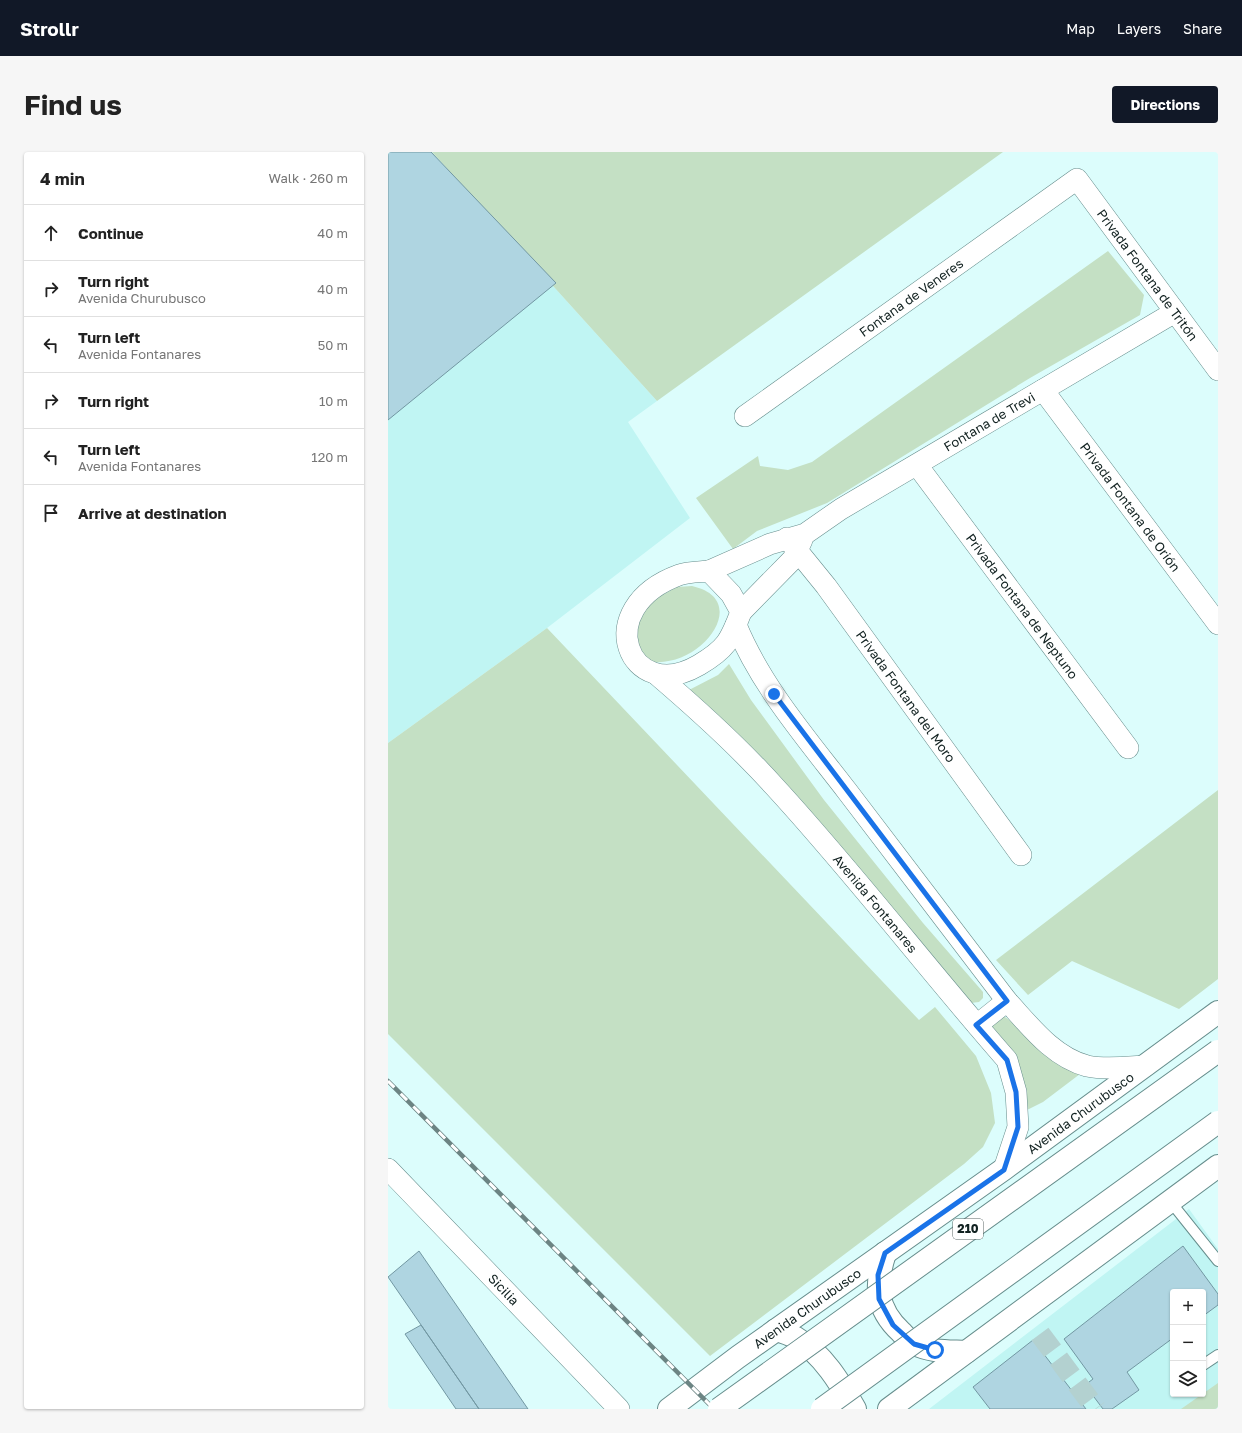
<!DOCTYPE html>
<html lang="en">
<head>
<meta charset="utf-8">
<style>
	body { margin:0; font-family:"Golos Text",sans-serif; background:#f6f6f6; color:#222 }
	.controls { position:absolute; right:12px; bottom:12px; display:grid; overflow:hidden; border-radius:4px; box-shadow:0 1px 3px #0004 }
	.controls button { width:36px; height:36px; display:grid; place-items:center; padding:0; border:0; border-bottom:1px solid #e0e0e0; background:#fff; color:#222; font:20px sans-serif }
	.stop { position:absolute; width:12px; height:12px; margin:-9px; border:3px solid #1a73e8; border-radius:50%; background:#fff }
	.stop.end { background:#1a73e8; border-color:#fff; box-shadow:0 1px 4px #0008 }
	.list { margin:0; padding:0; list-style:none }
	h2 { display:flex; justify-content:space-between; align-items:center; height:52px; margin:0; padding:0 16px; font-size:17px }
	h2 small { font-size:13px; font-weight:400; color:#767676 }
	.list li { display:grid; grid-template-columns:26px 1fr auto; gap:12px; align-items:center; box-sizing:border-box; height:56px; padding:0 16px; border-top:1px solid #e0e0e0 }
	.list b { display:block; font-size:15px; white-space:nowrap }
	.list p { margin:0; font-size:13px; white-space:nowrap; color:#767676 }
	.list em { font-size:13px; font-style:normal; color:#767676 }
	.icon { flex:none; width:22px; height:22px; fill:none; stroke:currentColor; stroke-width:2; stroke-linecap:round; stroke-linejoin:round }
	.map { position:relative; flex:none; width:830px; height:1257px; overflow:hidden; border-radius:4px }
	header { display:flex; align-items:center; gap:24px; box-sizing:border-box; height:56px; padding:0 20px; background:#111827; color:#fff }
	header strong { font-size:19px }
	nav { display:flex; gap:22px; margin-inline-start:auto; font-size:14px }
	.intro { display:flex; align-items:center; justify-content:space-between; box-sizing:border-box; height:96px; padding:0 24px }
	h1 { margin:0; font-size:28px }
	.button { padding:10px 18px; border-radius:4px; background:#111827; color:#fff; font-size:14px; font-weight:700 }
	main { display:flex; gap:24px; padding:0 24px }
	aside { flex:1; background:#fff; border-radius:4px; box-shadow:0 1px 3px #0004 }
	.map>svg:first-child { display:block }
</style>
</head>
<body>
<header>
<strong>Strollr</strong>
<nav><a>Map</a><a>Layers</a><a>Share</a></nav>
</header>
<div class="intro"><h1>Find us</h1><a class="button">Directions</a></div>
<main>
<aside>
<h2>4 min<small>Walk · 260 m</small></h2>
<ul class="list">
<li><svg class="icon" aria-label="ahead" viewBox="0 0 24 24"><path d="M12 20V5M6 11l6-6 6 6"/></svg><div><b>Continue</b></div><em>40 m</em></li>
<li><svg class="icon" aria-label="right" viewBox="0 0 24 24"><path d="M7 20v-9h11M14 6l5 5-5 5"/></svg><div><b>Turn right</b><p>Avenida Churubusco</p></div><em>40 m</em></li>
<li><svg class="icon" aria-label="left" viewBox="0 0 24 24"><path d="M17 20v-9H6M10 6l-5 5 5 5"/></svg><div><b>Turn left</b><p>Avenida Fontanares</p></div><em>50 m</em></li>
<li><svg class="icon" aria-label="right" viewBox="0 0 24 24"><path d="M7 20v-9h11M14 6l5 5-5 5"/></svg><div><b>Turn right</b></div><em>10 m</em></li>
<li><svg class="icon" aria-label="left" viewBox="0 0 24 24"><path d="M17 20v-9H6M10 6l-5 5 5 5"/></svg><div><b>Turn left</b><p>Avenida Fontanares</p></div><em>120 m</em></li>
<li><svg class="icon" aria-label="arrive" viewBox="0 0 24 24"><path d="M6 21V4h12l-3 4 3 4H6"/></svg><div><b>Arrive at destination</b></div></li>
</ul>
</aside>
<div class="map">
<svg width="830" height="1257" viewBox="0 0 830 1257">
	<rect width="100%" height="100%" fill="#dcfdfc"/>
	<path fill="#c0f5f3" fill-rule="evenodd" d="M 0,0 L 44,0 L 269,249 L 240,270 L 302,366 L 159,476 L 0,591 Z
		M 801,1057 L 830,1097 L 830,1257 L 541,1257 ZM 785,1140 L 815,1140 L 815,1242 L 785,1242 Z"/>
	<path fill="#c4e0c4" d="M 44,0 L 615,0 L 269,249 Z
		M 720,99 L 756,143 L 752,163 L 642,226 L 439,351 L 369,379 L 345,397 L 308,346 L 370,304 L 372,314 L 400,318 L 424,310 Z
		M 304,434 C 368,448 308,524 255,508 L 242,488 L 261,450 L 289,435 Z
		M 159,476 L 531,868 L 547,855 L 588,904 L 603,941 L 607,971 L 595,995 L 576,1012 L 322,1204 L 0,882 L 0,591 Z
		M 341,512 L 363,548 L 436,648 L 535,771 L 595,840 L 595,846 L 591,850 L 583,851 L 473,718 L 420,659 L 301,538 L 330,523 Z
		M 830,638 L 830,827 L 791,857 L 684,809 L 640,843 L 608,808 Z
		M 614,863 L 620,867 L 636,881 L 692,922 L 655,950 L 637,959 L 604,874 Z
		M 830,1231 L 830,1257 L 793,1257 Z"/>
	<path fill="#afd5e1" stroke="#7297a2" d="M 0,0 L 43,0 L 168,131 L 0,268 Z
		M 795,1094 L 830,1142 L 830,1153 L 815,1164 L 815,1140 L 785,1140 L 785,1186 L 739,1220 L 751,1238 L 724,1257 L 715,1257 L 697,1233 L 705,1227 L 676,1187 Z
		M 31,1099 L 140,1257 L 91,1257 L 0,1125 Z
		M 33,1173 L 91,1257 L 68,1257 L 17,1182 Z
		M 645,1188 L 698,1257 L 602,1257 L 585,1235 Z"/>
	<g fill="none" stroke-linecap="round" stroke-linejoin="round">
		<path stroke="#b3d1d0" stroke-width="21" stroke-dasharray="21 10" stroke-linecap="butt" d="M 652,1182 L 708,1257"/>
		<g stroke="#678e8d" stroke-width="12">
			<path id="lane" d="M 782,1049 L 830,1109
				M 815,1213 L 830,1203"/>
		</g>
		<g stroke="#678e8d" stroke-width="22">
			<g id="street">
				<path id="s1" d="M 655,238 L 830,472"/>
				<path id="s2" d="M 357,264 L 689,27 L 830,218"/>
				<path id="s3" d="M 529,313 L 740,596"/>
				<path id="s4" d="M 399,386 L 438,434 L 633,703"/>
				<path id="s5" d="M 321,419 L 382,392 L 417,382 L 453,357 L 787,160"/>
				<path d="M 321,419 L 343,442 L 353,460 C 342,489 338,497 311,513 C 241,554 201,456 291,423 C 299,420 311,420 321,419 Z"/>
				<path d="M 353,460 L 405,407 L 414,388"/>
				<path d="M 348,473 C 373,534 419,587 459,639 C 512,709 566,779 619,849 C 642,874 665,905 699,914 C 718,918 739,915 757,914"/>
				<path id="s6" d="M 268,522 C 309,557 350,594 386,634 C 467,722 540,818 619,908 L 628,940 L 630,975 L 616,1017"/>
				<path d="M 589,873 L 619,849"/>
				<path id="s7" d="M 0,1017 L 231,1257"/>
			</g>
		</g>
		<g stroke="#678e8d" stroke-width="24">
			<g id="primary">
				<path d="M 497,1101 C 487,1132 487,1156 513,1180 C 517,1184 522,1190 527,1192 C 542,1200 561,1199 578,1200"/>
				<path d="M 388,1178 C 395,1180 402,1182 408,1186 C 435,1202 452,1231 467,1257"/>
				<path id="s8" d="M 281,1257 L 350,1205 L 616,1017 L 830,860"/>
				<path d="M 501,1257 L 830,1014"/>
			</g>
		</g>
		<use href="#lane" stroke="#fff" stroke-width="10"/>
		<use href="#street" stroke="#fff" stroke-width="21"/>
		<use href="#primary" stroke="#fff" stroke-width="22"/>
		<g stroke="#6c8483" stroke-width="4.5">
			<path id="rail" d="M 0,929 L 326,1257"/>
		</g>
		<use href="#rail" stroke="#fff" stroke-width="3" stroke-dasharray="9" stroke-linecap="butt"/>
		<g stroke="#678e8d" stroke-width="24" stroke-linecap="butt">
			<path id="highway-bridge" d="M 331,1257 L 830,899
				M 434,1257 L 830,970"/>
		</g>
		<use href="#highway-bridge" stroke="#fff" stroke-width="22"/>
	</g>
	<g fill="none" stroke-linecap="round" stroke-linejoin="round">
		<path stroke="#1a73e8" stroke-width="5" d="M 386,542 L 619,849 L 588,873 L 619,908 L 628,940 L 630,975 L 616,1018 L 497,1101 L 490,1123 L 491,1147 L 505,1173 L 526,1192 L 547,1198"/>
	</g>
	<g text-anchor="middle" stroke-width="3.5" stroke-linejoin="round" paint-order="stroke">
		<rect fill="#fff" stroke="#586463" stroke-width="1" x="565" y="1067" width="30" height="20" rx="3"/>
		<g font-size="12" font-weight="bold" fill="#112120">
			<text x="580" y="1081">210</text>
		</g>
		<g font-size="13" fill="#112120" stroke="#fff">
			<text dy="5" stroke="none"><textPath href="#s2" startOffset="527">Privada Fontana de Tritón</textPath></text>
			<text dy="5" stroke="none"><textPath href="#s2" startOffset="204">Fontana de Veneres</textPath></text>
			<text dy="5" stroke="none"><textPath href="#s5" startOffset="319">Fontana de Trevi</textPath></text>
			<text dy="5" stroke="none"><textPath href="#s1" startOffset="146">Privada Fontana de Orión</textPath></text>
			<text dy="5" stroke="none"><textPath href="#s3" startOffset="176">Privada Fontana de Neptuno</textPath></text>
			<text dy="5" stroke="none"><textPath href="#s4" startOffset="198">Privada Fontana del Moro</textPath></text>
			<text dy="5" stroke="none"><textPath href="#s6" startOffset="318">Avenida Fontanares</textPath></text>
			<text dy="5" stroke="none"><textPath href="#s8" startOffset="507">Avenida Churubusco</textPath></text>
			<text dy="5" stroke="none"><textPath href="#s7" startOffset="167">Sicilia</textPath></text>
			<text dy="5" stroke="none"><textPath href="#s8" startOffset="171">Avenida Churubusco</textPath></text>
		</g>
	</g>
</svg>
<div class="controls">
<button>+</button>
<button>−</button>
<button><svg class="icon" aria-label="layers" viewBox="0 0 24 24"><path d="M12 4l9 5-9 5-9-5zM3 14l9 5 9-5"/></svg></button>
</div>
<div class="stop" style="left:547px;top:1198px"></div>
<div class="stop end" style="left:386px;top:542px"></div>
</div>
</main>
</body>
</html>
